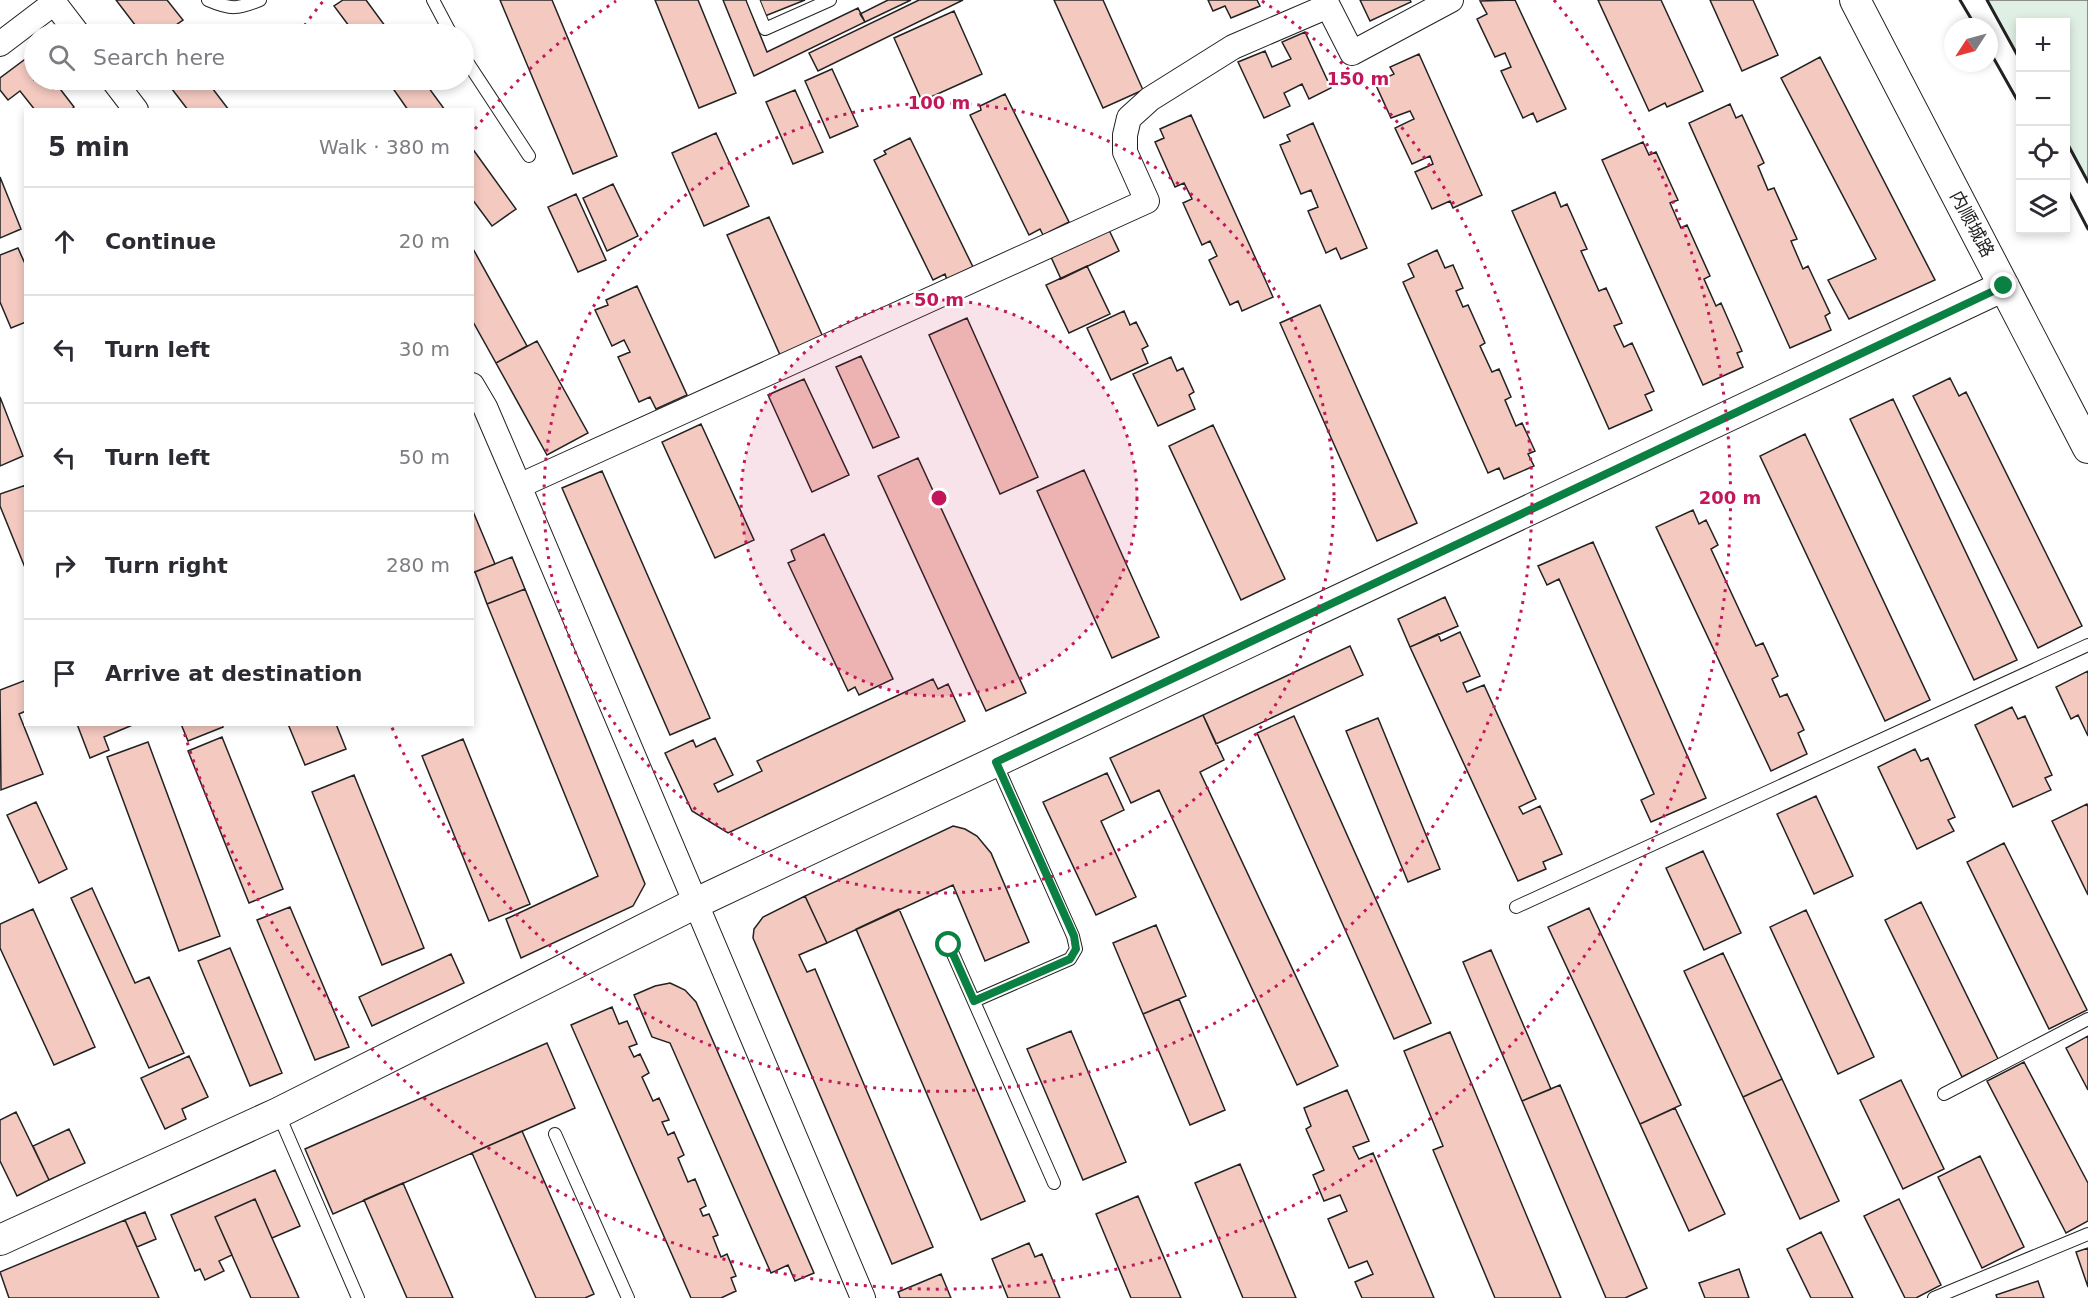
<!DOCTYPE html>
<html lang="en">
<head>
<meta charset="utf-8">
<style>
	body { margin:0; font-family:"DejaVu Sans","Noto Sans SC",sans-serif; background:#f2f2f3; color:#2b2b33 }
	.controls { position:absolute; right:18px; top:18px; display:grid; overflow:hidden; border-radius:0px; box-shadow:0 3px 9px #0003 }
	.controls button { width:54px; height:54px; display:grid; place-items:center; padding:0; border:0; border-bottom:2px solid #e1e1e2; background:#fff; color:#2b2b33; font:30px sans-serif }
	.compass { position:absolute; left:1944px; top:18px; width:54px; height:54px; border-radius:50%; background:#fff; box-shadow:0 3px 9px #0003; rotate:234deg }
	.stop { position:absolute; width:18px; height:18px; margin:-14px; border:4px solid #0b8043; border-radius:50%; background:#fff }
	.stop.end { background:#0b8043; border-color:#fff; box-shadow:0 2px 6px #0008 }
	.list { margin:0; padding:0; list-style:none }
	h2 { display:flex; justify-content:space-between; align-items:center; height:78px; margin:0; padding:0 24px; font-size:26px }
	h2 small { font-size:20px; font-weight:400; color:#7c7c81 }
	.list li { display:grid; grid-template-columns:39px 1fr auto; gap:18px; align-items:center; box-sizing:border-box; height:108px; padding:0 24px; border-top:2px solid #e1e1e2 }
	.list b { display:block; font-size:22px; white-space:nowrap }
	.list em { font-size:20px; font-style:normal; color:#7c7c81 }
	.icon { flex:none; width:33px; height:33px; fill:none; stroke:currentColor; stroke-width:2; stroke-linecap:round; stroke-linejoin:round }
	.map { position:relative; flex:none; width:2088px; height:1298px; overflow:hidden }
	.search { position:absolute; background:#fff; box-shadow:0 3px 9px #0003; left:24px; top:24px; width:450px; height:66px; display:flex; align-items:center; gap:15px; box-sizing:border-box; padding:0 21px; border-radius:33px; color:#7c7c81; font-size:22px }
	.panel { position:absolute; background:#fff; box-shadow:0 3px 9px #0003; left:24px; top:108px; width:450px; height:618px; border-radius:0px }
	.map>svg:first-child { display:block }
</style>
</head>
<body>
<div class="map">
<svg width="2088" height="1298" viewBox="0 0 2088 1298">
	<rect width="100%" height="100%" fill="#fff"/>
	<path fill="#e0efe3" stroke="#6f6f6f" stroke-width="1.5" d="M 1987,0 L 2088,0 L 2088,182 L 2066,141 L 2066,22 L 2020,22 L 2020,60 Z"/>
	<path fill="#f3c9c0" stroke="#222" stroke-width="1.5" d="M 116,0 L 167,0 L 183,20 L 163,34 L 142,34 Z
		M 343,0 L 366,0 L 391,34 L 355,34 L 334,6 Z
		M 500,0 L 552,0 L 617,156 L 573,174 Z
		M 655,0 L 698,0 L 736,93 L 699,108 Z
		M 723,0 L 746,0 L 767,52 L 858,8 L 865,22 L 754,76 Z
		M 758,0 L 805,0 L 765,16 Z
		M 888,0 L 911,0 L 865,22 L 860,14 Z
		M 919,0 L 963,0 L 818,71 L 809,53 Z
		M 1054,0 L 1103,0 L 1143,90 L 1103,108 Z
		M 1208,0 L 1257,0 L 1260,6 L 1231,18 L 1225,6 L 1213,11 Z
		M 1360,0 L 1410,0 L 1411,2 L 1370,21 Z
		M 1515,0 L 1566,109 L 1537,122 L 1533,113 L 1523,118 L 1501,71 L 1511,67 L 1505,53 L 1495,57 L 1477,19 L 1487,14 L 1480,1 Z
		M 1598,0 L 1661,0 L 1703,91 L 1667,107 L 1665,103 L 1649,111 Z
		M 1710,0 L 1753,0 L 1778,55 L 1742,71 Z
		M 954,11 L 982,74 L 922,101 L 894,38 Z
		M 1305,32 L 1331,88 L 1309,99 L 1302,84 L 1284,93 L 1290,106 L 1264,118 L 1238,62 L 1265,51 L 1272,67 L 1291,59 L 1282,42 Z
		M 1419,54 L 1482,195 L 1453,208 L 1450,201 L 1432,209 L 1415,172 L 1433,164 L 1430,156 L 1412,164 L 1395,128 L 1414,119 L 1410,111 L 1391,118 L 1375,83 L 1394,74 L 1390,67 Z
		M 28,57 L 34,65 L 34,80 L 46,80 L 53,89 L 57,85 L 74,107 L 71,110 L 35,110 L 20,91 L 8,100 L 0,90 L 0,78 Z
		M 1820,57 L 1935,280 L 1849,319 L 1828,280 L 1876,259 L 1781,78 Z
		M 832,69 L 858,126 L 830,138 L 805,81 Z
		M 165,80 L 206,80 L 229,110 L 188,110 Z
		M 387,80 L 423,80 L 445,110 L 408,110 Z
		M 795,90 L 823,152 L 793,164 L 766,102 Z
		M 1005,94 L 1069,222 L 1043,235 L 1040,229 L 1029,235 L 970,115 L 981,110 L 980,106 Z
		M 1730,104 L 1736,118 L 1742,115 L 1764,163 L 1758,166 L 1768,190 L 1774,188 L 1797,239 L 1791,241 L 1803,269 L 1808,266 L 1830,313 L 1825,316 L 1831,330 L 1790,348 L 1689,123 Z
		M 1191,115 L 1273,297 L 1242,311 L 1238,301 L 1230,305 L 1209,260 L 1217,256 L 1210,241 L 1202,245 L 1183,203 L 1192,199 L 1184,183 L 1175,187 L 1155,142 L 1164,138 L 1160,129 Z
		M 1313,123 L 1367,248 L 1341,259 L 1336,248 L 1326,253 L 1308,211 L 1318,207 L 1311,190 L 1301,194 L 1280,145 L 1290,141 L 1287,135 Z
		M 716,133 L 749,206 L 704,226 L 672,153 Z
		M 910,138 L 973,267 L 947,280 L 945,274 L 933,280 L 874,160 L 886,154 L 884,151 Z
		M 1643,142 L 1649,155 L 1656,152 L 1678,200 L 1670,203 L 1681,228 L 1687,225 L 1710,276 L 1704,279 L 1716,306 L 1721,303 L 1742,351 L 1737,353 L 1743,367 L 1703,385 L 1602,160 Z
		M 472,148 L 516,209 L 492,226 L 472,199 Z
		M 0,177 L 21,229 L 0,238 Z
		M 613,184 L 638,236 L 607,251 L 583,198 Z
		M 1555,192 L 1561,207 L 1567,204 L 1587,249 L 1581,251 L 1599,291 L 1606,288 L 1622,323 L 1614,326 L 1624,347 L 1632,343 L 1654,391 L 1645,395 L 1652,410 L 1609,429 L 1512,211 Z
		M 576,194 L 606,260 L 578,272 L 548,207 Z
		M 769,217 L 823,337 L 780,355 L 727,235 Z
		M 1109,230 L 1119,251 L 1061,279 L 1051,257 Z
		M 472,247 L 527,346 L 496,363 L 472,320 Z
		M 18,248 L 26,266 L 26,322 L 11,328 L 0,302 L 0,255 Z
		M 1437,250 L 1445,268 L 1453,265 L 1463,288 L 1456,291 L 1463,307 L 1468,305 L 1485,343 L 1480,346 L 1492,372 L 1499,369 L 1511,397 L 1505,400 L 1516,426 L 1522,423 L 1535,451 L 1528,454 L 1534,466 L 1504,479 L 1499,468 L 1488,473 L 1403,282 L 1414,277 L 1408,264 Z
		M 1087,266 L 1110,314 L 1069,333 L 1046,285 Z
		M 637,286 L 687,395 L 656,409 L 650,397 L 639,402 L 618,357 L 630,352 L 624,340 L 612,346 L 595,310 L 608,305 L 606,300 Z
		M 1320,305 L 1417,523 L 1377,541 L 1280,323 Z
		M 1124,311 L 1130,325 L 1136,322 L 1148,346 L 1142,349 L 1148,363 L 1111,380 L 1087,328 Z
		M 967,318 L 1038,477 L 1000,494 L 929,335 Z
		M 537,341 L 588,433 L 547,455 L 496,363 Z
		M 861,356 L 899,437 L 873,448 L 836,367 Z
		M 1171,357 L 1177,371 L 1183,368 L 1194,392 L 1189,395 L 1195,409 L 1158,426 L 1133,374 Z
		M 1950,378 L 1959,396 L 1966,392 L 2082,626 L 2038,648 L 1913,396 Z
		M 804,379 L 849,475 L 812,492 L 768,395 Z
		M 0,397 L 23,456 L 0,466 Z
		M 1893,399 L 2017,660 L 1974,680 L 1850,419 Z
		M 701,424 L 754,540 L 715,558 L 662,442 Z
		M 1213,425 L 1285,579 L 1241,600 L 1169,446 Z
		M 1805,434 L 1930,700 L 1885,721 L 1760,456 Z
		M 918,458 L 1026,693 L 986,711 L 878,476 Z
		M 1084,470 L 1159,637 L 1112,658 L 1037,491 Z
		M 602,471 L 710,718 L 670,735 L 562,488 Z
		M 26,485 L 26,570 L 0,506 L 0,494 Z
		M 472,509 L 495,564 L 472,573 Z
		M 1693,510 L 1699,524 L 1706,520 L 1718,545 L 1711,549 L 1756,646 L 1763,643 L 1778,676 L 1772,679 L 1780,697 L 1787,694 L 1804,730 L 1798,733 L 1807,754 L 1771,771 L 1656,527 Z
		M 824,534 L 893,679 L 859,695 L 855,687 L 848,691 L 788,563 L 795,560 L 791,550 Z
		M 1593,542 L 1706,798 L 1651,822 L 1641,800 L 1654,794 L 1559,579 L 1547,585 L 1538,566 Z
		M 512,557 L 525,589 L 487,604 L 475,572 Z
		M 525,589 L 645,884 L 633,906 L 521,958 L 506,919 L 598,876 L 487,604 Z
		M 1445,597 L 1458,626 L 1410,647 L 1398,619 Z
		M 1460,632 L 1480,676 L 1463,683 L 1467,692 L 1484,685 L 1536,799 L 1519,807 L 1523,814 L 1540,806 L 1562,854 L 1543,862 L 1546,869 L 1518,881 L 1410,647 L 1438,634 L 1441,641 Z
		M 1350,646 L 1363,675 L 1216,744 L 1203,715 Z
		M 2088,671 L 2088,736 L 2078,715 L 2071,719 L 2056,687 Z
		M 933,679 L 938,689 L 948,684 L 965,721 L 728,833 L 692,811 L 665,753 L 693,740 L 696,747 L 715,738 L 733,775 L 714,784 L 718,792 L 762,771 L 757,761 Z
		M 26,680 L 26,711 L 19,714 L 43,774 L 1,790 L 0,690 Z
		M 2012,707 L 2018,719 L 2025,716 L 2052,775 L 2045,778 L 2051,790 L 2013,807 L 1975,725 Z
		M 1203,715 L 1224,760 L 1200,772 L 1338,1066 L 1297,1085 L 1159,790 L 1131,803 L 1110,758 Z
		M 1294,716 L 1431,1023 L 1394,1039 L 1257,733 Z
		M 1378,718 L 1440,869 L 1408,882 L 1346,731 Z
		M 77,724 L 135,724 L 104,737 L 109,750 L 90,758 Z
		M 181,724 L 222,724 L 223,727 L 188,741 Z
		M 288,724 L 336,724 L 346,749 L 305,765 Z
		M 222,737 L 283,889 L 249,903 L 188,751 Z
		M 463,739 L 530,904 L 489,921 L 422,756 Z
		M 148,742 L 220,936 L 179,951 L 107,757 Z
		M 1915,749 L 1921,761 L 1928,758 L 1955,817 L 1948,820 L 1954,831 L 1917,849 L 1878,767 Z
		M 1107,773 L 1124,810 L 1101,821 L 1136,897 L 1096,915 L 1043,802 Z
		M 354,775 L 424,948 L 382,965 L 312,792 Z
		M 1816,796 L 1853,876 L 1814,894 L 1777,814 Z
		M 36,802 L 67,869 L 39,883 L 7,815 Z
		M 2087,804 L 2088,807 L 2088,895 L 2052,821 Z
		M 953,826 L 965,829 L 977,836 L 991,853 L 1029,942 L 985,961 L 953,885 L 827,943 L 805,896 Z
		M 2004,843 L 2087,1010 L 2049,1029 L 1967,862 Z
		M 1703,851 L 1741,933 L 1704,950 L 1666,868 Z
		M 92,888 L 135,983 L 149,977 L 184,1053 L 149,1068 L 71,898 Z
		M 805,896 L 827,943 L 799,955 L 807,972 L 815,969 L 933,1247 L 892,1264 L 753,938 L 754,929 L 763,917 Z
		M 1921,902 L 1998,1059 L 1962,1077 L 1885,920 Z
		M 290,907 L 349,1047 L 315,1060 L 257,920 Z
		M 1589,908 L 1681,1105 L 1640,1124 L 1548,927 Z
		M 33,909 L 95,1047 L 54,1065 L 0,948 L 0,924 Z
		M 899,909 L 1025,1201 L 981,1220 L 856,929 Z
		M 1806,910 L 1874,1057 L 1838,1074 L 1770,927 Z
		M 1156,925 L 1186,996 L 1143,1014 L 1113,943 Z
		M 230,948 L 282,1073 L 250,1086 L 198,961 Z
		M 1491,950 L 1551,1089 L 1522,1101 L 1463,962 Z
		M 1723,953 L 1782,1079 L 1743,1097 L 1684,971 Z
		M 451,954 L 464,983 L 372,1026 L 359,997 Z
		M 670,983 L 685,990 L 696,1002 L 814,1273 L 795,1281 L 788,1265 L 771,1273 L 670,1043 L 652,1037 L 634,995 L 655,986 Z
		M 1179,999 L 1225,1110 L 1190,1125 L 1143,1014 Z
		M 612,1007 L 619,1024 L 627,1021 L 637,1044 L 629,1047 L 634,1057 L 640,1054 L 649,1073 L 642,1077 L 653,1101 L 659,1098 L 669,1120 L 662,1122 L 668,1135 L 674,1132 L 684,1155 L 678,1158 L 688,1182 L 695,1179 L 706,1206 L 700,1209 L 703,1216 L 709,1214 L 718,1235 L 713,1237 L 721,1257 L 727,1254 L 736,1276 L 731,1278 L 736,1291 L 721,1298 L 691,1298 L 571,1025 Z
		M 1071,1031 L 1126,1162 L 1083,1180 L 1027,1049 Z
		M 1450,1032 L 1561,1298 L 1495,1298 L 1433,1150 L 1443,1146 L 1404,1051 Z
		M 2088,1036 L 2088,1090 L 2066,1048 Z
		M 547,1043 L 575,1108 L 333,1214 L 305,1149 Z
		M 189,1056 L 208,1097 L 182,1109 L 186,1119 L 165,1129 L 141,1078 Z
		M 2024,1062 L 2088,1183 L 2088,1221 L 2066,1233 L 1987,1081 Z
		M 1782,1079 L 1839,1201 L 1800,1219 L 1743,1097 Z
		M 1901,1080 L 1944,1169 L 1903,1189 L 1860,1100 Z
		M 1560,1085 L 1647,1288 L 1625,1298 L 1606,1298 L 1522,1101 Z
		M 1347,1090 L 1369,1141 L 1353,1147 L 1359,1159 L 1373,1153 L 1434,1298 L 1362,1298 L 1355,1282 L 1373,1274 L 1367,1261 L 1349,1268 L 1328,1219 L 1347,1211 L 1340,1195 L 1324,1201 L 1313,1175 L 1324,1170 L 1306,1129 L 1311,1126 L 1304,1108 Z
		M 1675,1108 L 1725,1214 L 1689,1231 L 1640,1124 Z
		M 16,1112 L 49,1180 L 17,1196 L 0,1161 L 0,1120 Z
		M 69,1129 L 85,1163 L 49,1180 L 33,1146 Z
		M 522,1131 L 594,1294 L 585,1298 L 536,1298 L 472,1153 Z
		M 1980,1156 L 2024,1247 L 1982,1268 L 1938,1177 Z
		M 1240,1164 L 1296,1298 L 1243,1298 L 1195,1183 Z
		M 275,1170 L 300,1226 L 272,1238 L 255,1199 L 215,1217 L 232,1255 L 219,1261 L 224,1271 L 205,1280 L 200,1269 L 195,1271 L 171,1215 Z
		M 403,1183 L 453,1298 L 407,1298 L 364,1200 Z
		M 1138,1196 L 1181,1298 L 1131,1298 L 1096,1214 Z
		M 255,1199 L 272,1238 L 299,1298 L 251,1298 L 215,1217 Z
		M 1899,1199 L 1941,1285 L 1916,1298 L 1905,1298 L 1864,1216 Z
		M 145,1212 L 156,1239 L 137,1247 L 125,1220 Z
		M 125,1220 L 159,1298 L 9,1298 L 0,1272 Z
		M 1821,1232 L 1853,1298 L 1811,1298 L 1787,1249 Z
		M 1029,1243 L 1035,1257 L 1042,1254 L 1060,1298 L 1008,1298 L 992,1259 Z
		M 2088,1248 L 2088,1287 L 2076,1252 Z
		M 1739,1269 L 1749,1298 L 1705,1298 L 1699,1283 Z
		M 941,1274 L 951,1298 L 900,1298 L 898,1292 Z
		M 2038,1281 L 2044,1298 L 1997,1298 L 1996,1295 Z"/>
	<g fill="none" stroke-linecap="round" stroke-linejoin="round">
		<g stroke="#222" stroke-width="14">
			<path id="service" d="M 208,0 C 231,10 238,9 260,0
				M 433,0 L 451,34
				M 753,0 L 765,29 L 830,0
				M 464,57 L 529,156
				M 1516,907 L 2088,645
				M 949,945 L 1054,1183
				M 974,1001 L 1070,959 L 1076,949 L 1073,936 L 996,763
				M 1944,1094 L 2088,1019
				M 278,1113 L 358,1298
				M 555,1134 L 628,1298
				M 1934,1298 L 2088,1234"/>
		</g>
		<g stroke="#222" stroke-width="26">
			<path id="minor" d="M 52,0 L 78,34
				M 0,44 L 54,3
				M 113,80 L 136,110
				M 472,385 L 485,407 L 519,486 L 863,1298
				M 519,486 L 1147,201 L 1125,152 L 1125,135 L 1129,118 L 1150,99 L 1233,47 L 1328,6 L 1352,53 L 1451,0"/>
		</g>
		<g stroke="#222" stroke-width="32">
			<path id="tertiary" d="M 1855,0 L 2088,448
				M 0,1240 L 278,1113 L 696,903 L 2004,286"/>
		</g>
		<use href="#service" stroke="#fff" stroke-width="12"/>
		<use href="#minor" stroke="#fff" stroke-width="24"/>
		<use href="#tertiary" stroke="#fff" stroke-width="30"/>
		<path stroke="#222" stroke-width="3" d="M 1960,0 L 1976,27
			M 1987,0 L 2020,60
			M 1989,50 L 2020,105
			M 2066,141 L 2088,182
			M 2066,187 L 2088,229"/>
	</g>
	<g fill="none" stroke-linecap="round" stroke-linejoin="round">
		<path stroke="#0b8043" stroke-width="8" d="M 949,945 L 974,1001 L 1070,959 L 1076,949 L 1074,936 L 996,762 L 2004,286"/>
	</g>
	<circle cx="939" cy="498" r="198" fill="#c2185b" fill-opacity=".12"/>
	<g fill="none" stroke="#c2185b" stroke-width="3" stroke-dasharray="3 6">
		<circle cx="939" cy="498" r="198"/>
		<circle cx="939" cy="498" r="395"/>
		<path d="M475 129A593 593 0 0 1 616 1M1262 1A593 593 0 1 1 391 725"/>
		<path d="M299 33A791 791 0 0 1 324 0M1554 0A791 791 0 1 1 183 729"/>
	</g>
	<g text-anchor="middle" stroke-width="4.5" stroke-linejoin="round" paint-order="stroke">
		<g font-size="18" fill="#222" stroke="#fff">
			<text transform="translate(1972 224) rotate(62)" y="6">内顺城路</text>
		</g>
	</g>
	<circle cx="939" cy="498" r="9" fill="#c2185b" stroke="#fff" stroke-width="3"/>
	<g font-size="18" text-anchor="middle" font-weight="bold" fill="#c2185b" stroke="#fff" stroke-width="4.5" stroke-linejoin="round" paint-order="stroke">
		<text x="1358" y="85">150 m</text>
		<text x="939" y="109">100 m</text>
		<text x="939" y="306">50 m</text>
		<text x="1730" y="504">200 m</text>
	</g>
</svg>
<div class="controls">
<button>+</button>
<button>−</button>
<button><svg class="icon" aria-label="locate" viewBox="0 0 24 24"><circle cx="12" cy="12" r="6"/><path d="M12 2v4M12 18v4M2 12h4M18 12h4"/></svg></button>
<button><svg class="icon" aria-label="layers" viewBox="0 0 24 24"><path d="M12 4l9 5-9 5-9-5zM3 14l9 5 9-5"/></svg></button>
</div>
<svg class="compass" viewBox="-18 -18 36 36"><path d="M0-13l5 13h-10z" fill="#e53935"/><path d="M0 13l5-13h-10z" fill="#7c7c81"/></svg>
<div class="stop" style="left:949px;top:945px"></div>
<div class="stop end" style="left:2004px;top:286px"></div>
<div class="search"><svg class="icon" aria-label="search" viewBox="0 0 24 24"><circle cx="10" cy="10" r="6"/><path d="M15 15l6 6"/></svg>Search here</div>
<section class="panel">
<h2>5 min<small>Walk · 380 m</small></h2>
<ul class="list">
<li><svg class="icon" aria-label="ahead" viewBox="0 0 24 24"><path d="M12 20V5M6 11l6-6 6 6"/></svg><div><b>Continue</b></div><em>20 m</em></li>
<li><svg class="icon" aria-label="left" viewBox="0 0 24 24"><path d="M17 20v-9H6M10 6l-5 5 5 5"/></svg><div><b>Turn left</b></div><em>30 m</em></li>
<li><svg class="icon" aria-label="left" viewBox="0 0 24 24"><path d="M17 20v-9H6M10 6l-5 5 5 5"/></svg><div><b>Turn left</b></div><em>50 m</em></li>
<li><svg class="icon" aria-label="right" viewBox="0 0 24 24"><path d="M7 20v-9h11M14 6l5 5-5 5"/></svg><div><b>Turn right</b></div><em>280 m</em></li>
<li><svg class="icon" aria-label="arrive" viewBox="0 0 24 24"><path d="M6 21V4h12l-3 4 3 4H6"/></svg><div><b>Arrive at destination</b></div></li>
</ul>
</section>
</div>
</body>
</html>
